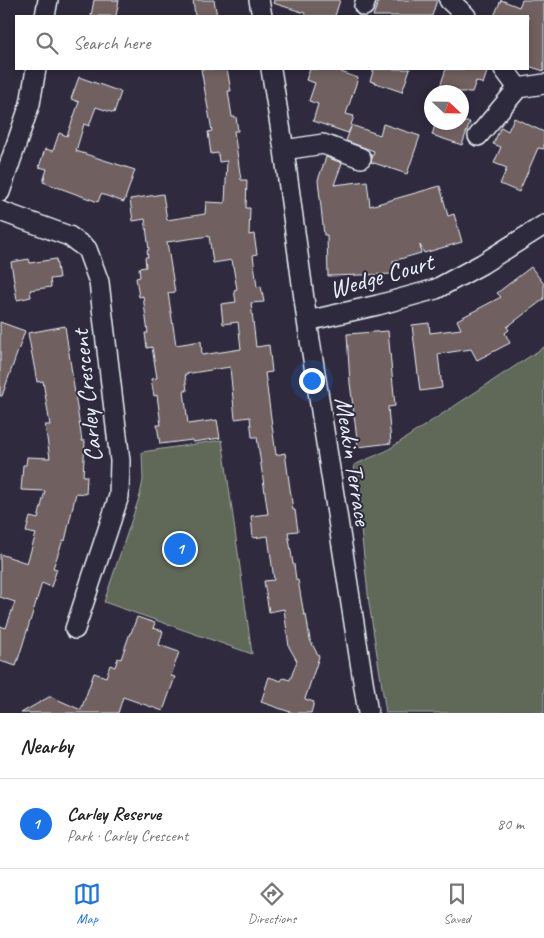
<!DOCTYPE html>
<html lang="en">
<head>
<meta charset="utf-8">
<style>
	body { margin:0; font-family:Caveat,sans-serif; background:#f2f2f2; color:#222 }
	.compass { position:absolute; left:424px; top:85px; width:45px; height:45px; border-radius:50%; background:#fff; box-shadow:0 2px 8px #0003; rotate:112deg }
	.you { position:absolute; left:311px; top:380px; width:18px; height:18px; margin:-12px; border:4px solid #fff; border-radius:50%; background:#1a73e8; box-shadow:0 0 0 8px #1a73e833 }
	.badge { display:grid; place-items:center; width:32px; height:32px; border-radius:50%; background:#1a73e8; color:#fff; font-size:16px; font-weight:700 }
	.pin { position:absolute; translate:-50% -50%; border:2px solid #fff; box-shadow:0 1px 5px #0006 }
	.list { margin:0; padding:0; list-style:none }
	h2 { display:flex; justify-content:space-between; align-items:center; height:65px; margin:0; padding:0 20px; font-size:21px }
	h2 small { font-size:16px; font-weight:400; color:#767676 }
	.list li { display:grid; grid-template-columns:32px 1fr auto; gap:15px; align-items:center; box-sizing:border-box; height:90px; padding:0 20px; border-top:1px solid #e0e0e0 }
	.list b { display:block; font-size:19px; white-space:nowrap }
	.list p { margin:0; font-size:16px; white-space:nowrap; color:#767676 }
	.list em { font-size:16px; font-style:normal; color:#767676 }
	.icon { flex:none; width:28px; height:28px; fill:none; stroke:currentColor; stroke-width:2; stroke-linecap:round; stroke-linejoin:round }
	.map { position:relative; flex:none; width:544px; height:713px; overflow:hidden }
	.search { position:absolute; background:#fff; box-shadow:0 2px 8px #0003; left:15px; right:15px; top:15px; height:55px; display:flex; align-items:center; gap:12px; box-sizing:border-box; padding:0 18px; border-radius:0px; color:#767676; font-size:19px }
	.sheet { height:155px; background:#fff }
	nav { display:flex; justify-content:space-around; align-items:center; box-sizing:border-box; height:70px; border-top:1px solid #e0e0e0; background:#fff; font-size:14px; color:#767676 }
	nav a { display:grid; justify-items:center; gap:2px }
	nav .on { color:#1a73e8 }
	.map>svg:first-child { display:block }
</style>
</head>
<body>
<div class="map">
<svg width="544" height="713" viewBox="0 0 544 713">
	<rect width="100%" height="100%" fill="#2f2a3d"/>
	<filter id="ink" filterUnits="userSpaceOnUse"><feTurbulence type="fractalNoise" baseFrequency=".02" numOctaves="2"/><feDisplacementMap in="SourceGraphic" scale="10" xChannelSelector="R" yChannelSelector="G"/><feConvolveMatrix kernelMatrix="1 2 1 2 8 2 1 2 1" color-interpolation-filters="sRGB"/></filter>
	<g filter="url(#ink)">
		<path fill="#616759" stroke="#a4aca8" d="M 544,347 L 544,713 L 386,713 L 369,603 L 354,465 L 386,451 Z
			M 222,440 L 225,459 L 252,654 L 104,602 L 140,495 L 143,480 L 142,452 Z"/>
		<path fill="#70615e" stroke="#e8f1f8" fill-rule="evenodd" d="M 94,0 L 119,0 L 116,16 L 91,16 Z
			M 193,0 L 214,0 L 217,16 L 195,16 Z
			M 274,0 L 340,0 L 335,16 L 304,16 L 305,13 L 273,3 Z
			M 379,0 L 437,0 L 432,16 L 373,16 Z
			M 501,0 L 519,7 L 522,0 L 544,0 L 544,71 L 528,66 L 528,16 L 494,16 Z
			M 201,69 L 227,69 L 231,91 L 228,91 L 232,117 L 236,117 L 238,131 L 234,131 L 241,180 L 247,180 L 246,208 L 250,208 L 249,235 L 254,234 L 257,254 L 253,255 L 257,287 L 261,286 L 264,302 L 251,303 L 256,347 L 269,345 L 272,372 L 265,373 L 276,455 L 285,453 L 293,510 L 295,510 L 298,531 L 288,532 L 293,564 L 294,564 L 296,580 L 298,580 L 304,615 L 306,614 L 310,640 L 319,657 L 305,699 L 314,702 L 311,713 L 293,713 L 261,702 L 269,677 L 281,681 L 283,678 L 290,680 L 297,661 L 289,647 L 284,609 L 269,612 L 264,581 L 274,580 L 268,536 L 253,538 L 251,516 L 268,514 L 257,437 L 252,437 L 250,417 L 235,419 L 230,367 L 185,374 L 187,391 L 184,391 L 188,424 L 217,420 L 220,438 L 193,442 L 192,440 L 160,444 L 157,425 L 161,425 L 157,395 L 154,396 L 151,379 L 157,378 L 152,347 L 147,348 L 145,333 L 148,333 L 143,296 L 139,297 L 136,278 L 140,277 L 139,268 L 146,267 L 145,257 L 148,257 L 147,250 L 149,250 L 145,219 L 133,221 L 130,199 L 163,194 L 167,220 L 205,214 L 206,202 L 225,203 L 227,161 L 219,162 L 218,153 L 211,154 L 208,132 L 212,131 ZM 209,236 L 213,263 L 232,260 L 237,289 L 234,290 L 236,302 L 221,304 L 223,324 L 238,322 L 241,349 L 202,355 L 201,341 L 176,345 L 168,293 L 175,292 L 167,242 Z
			M 310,69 L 342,69 L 341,72 L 358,78 L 346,114 L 354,116 L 351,125 L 380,135 L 383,124 L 420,136 L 407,174 L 371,162 L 374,151 L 346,141 L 351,127 L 348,133 L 313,121 L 318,104 L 309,101 L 315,83 L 306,80 Z
			M 374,69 L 410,69 L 402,92 L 370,81 Z
			M 446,69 L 488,69 L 483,84 L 476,81 L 472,92 L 438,92 Z
			M 79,77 L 121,92 L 114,113 L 96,107 L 89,126 L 84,124 L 76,151 L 135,170 L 124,202 L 101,194 L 98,202 L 43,182 L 47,169 L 39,167 L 45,149 L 53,151 L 59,133 L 67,136 L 79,102 L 71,99 Z
			M 514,118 L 544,132 L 544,149 L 538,148 L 519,192 L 500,184 L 507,168 L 494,163 L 501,147 L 493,144 L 501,127 L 508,131 Z
			M 436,122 L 470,122 L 462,145 L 432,135 Z
			M 326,157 L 342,163 L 334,185 L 367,181 L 370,206 L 440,186 L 448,216 L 454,214 L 462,242 L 424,253 L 420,245 L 421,253 L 393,261 L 394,274 L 328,276 L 327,235 L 324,235 L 318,180 Z
			M 29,259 L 30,263 L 56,259 L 59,278 L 50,279 L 51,287 L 30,290 L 31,297 L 17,300 L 11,262 Z
			M 531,267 L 544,284 L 544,299 L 507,327 L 509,330 L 505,333 L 510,343 L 477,360 L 471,349 L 438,354 L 442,388 L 420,391 L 412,325 L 429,323 L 430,333 L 461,329 L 457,320 L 501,297 L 497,293 Z
			M 0,322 L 25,331 L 2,396 L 0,396 Z
			M 65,326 L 82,441 L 85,441 L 83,476 L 87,476 L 86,494 L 76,493 L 65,541 L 63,540 L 53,568 L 57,569 L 51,587 L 42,583 L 16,666 L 0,661 L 0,626 L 6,628 L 15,602 L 0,597 L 0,554 L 27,563 L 36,534 L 26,532 L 30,517 L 38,519 L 45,491 L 21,490 L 23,465 L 26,465 L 27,457 L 50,458 L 45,425 L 50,425 L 43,381 L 37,382 L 28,333 Z
			M 388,331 L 395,406 L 388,407 L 391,443 L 358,447 L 350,383 L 347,334 Z
			M 137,617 L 155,623 L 153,628 L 163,631 L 159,645 L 179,652 L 171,676 L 175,677 L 163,711 L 123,697 L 118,713 L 21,713 L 49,697 L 52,697 L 81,710 L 94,673 L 106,677 L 110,665 L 115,667 L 118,658 L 121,659 L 130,633 L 131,633 Z"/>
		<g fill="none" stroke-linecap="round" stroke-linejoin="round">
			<g stroke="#e8f1f8" stroke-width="22">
				<path id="minor" d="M 259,0 L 262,16
					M 449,0 L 466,16
					M 364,6 L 366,0
					M 45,16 L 48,0
					M 271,69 L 284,150 L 307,321 L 368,713
					M 504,69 L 518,88
					M 478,136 L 518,88 L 544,84
					M 284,150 L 323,144 L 361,158
					M 0,192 L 30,104 L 36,69
					M 0,211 L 69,236 L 87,249 L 99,282 L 120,461 L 119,496 L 75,629
					M 307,321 L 378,305 L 436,289 L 482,264 L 544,225"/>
			</g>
			<use href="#minor" stroke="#2f2a3d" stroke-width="19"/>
		</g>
	</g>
	<g text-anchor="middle" stroke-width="4" stroke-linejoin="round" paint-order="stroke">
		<g font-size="25" fill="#e8f1f8" stroke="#2f2a3d">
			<text transform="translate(381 275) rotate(-16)" y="9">Wedge Court</text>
			<text transform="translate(86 396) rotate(-96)" y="9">Carley Crescent</text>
			<text transform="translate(354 461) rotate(81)" y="9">Meakin Terrace</text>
		</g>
	</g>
</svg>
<svg class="compass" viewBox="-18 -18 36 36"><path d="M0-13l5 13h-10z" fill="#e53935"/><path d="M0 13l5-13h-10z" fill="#767676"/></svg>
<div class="you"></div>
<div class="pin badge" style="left:180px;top:549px">1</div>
<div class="search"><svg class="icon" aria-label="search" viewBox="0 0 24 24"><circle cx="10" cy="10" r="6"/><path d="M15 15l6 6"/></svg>Search here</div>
</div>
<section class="sheet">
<h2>Nearby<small></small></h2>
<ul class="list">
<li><span class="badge">1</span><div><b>Carley Reserve</b><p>Park · Carley Crescent</p></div><em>80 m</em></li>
</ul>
</section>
<nav>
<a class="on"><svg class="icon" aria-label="map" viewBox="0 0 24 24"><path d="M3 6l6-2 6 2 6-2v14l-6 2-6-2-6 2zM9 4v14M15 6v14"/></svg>Map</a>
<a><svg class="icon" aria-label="directions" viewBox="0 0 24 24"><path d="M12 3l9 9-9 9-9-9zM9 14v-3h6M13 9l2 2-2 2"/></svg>Directions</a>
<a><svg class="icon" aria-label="saved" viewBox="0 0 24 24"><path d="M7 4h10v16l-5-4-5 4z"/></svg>Saved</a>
</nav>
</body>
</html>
